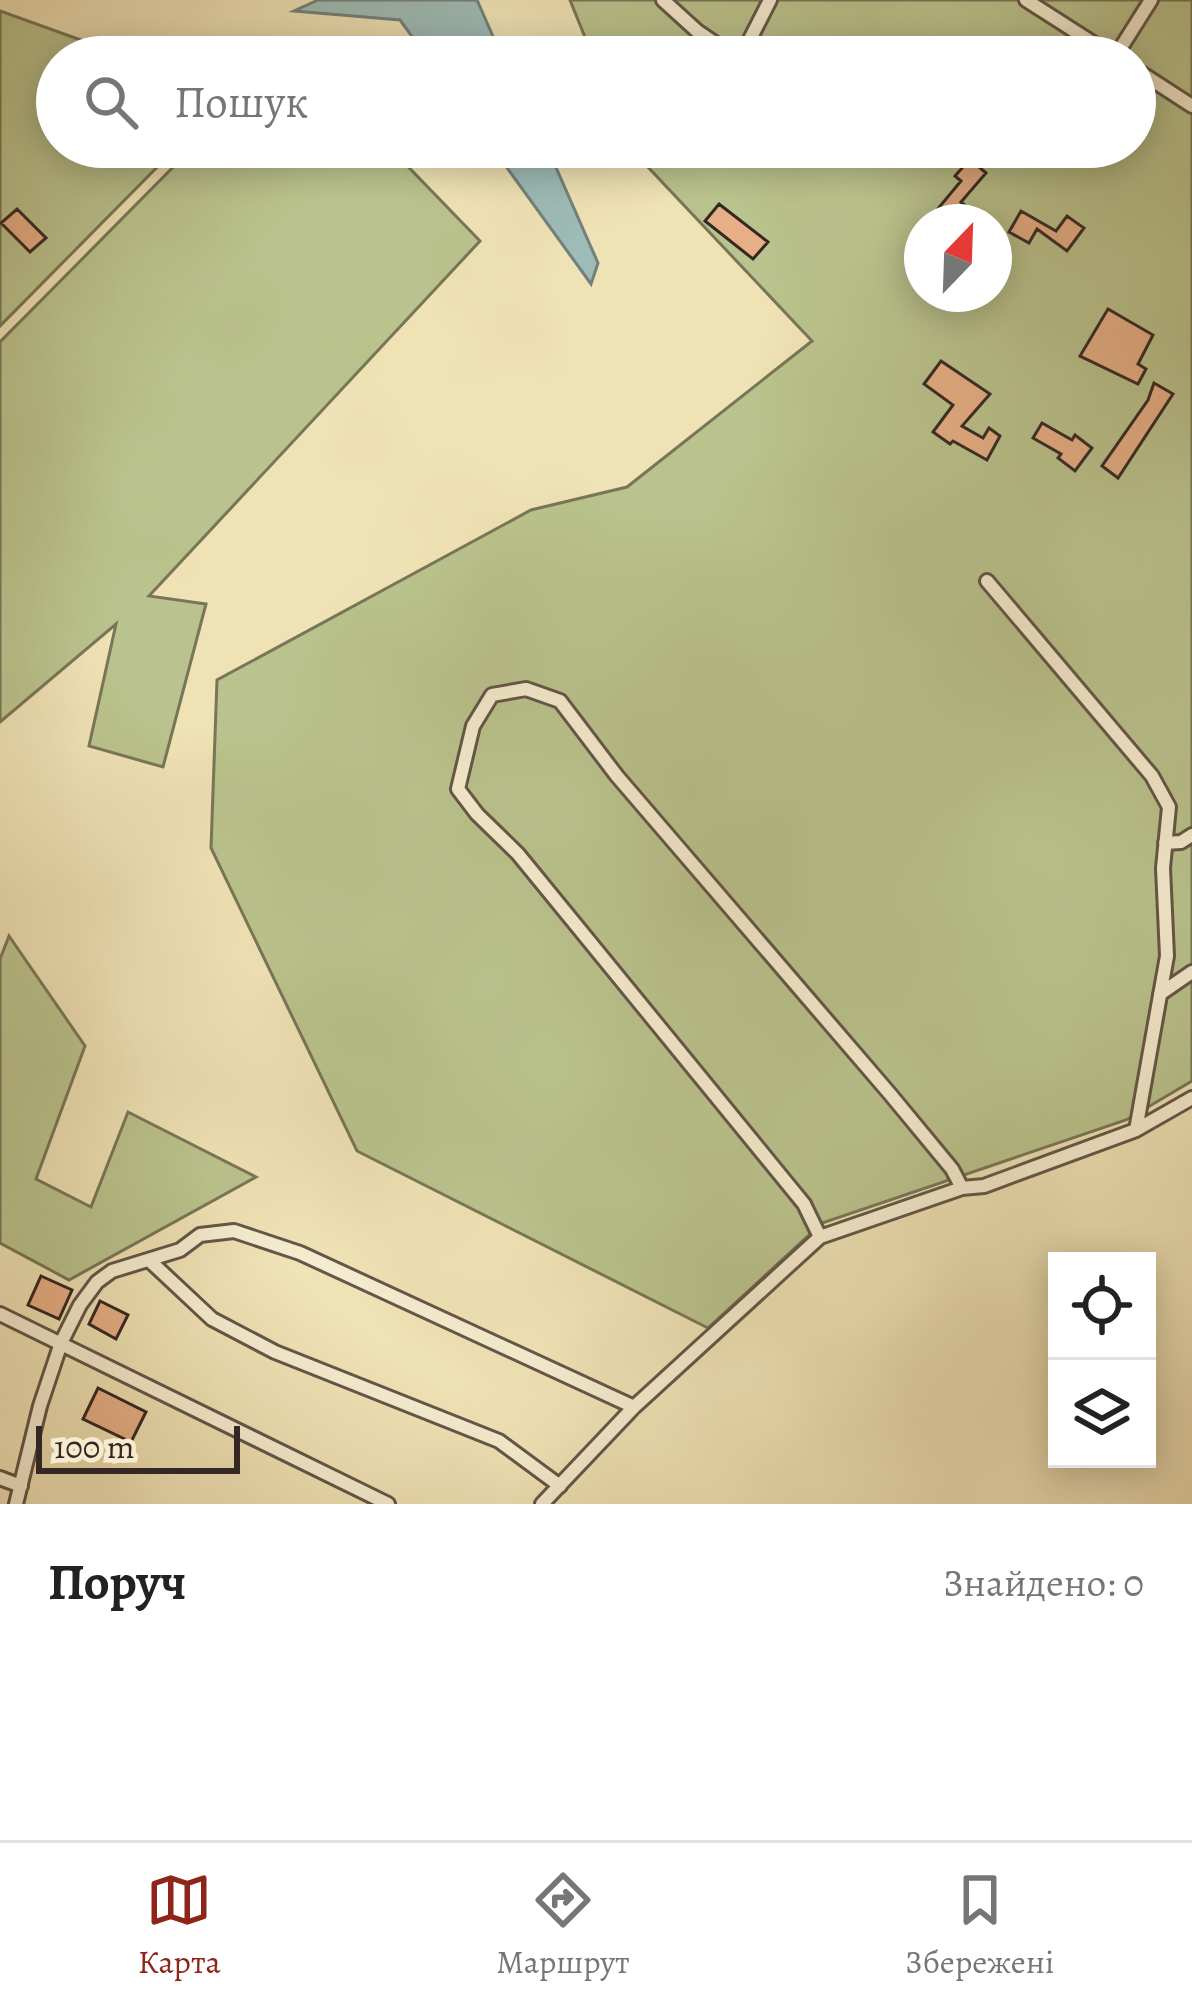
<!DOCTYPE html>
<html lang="uk">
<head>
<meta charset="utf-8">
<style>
	body { margin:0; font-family:Alegreya,serif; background:#f2f2f2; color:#222 }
	.controls { position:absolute; right:36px; bottom:36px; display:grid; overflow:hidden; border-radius:0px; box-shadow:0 6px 30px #0003 }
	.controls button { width:108px; height:108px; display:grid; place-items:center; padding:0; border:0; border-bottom:3px solid #e0e0e0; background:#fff; color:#222; font:60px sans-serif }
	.compass { position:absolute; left:904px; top:204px; width:108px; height:108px; border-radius:50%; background:#fff; box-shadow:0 6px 30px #0003; rotate:23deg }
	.scale { position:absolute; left:36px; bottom:30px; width:204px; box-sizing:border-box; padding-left:12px; border:6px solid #352824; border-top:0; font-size:33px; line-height:42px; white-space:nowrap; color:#352824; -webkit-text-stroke:9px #f5eccf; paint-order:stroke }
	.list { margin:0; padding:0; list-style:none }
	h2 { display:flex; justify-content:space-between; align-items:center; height:156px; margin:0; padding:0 48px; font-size:51px }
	h2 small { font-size:39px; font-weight:400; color:#767676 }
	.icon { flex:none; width:66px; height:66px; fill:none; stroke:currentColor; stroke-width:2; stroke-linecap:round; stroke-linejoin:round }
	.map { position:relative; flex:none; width:1192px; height:1504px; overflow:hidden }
	.search { position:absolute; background:#fff; box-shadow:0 6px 30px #0003; left:36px; right:36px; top:36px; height:132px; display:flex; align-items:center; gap:30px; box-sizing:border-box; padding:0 42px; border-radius:66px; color:#767676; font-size:45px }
	.sheet { height:336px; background:#fff }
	nav { display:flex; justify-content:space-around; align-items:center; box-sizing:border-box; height:168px; border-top:3px solid #e0e0e0; background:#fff; font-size:33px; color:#767676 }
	nav a { display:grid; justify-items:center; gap:6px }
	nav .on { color:#8f2418 }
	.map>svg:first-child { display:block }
</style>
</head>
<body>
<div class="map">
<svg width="1192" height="1504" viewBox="0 0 1192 1504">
	<rect width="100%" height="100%" fill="#efe2b5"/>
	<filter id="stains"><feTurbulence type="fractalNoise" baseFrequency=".00167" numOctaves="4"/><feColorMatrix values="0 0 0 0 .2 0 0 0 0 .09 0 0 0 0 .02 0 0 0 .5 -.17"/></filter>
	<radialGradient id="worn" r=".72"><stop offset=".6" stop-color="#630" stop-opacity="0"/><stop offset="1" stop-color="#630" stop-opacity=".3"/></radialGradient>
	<path fill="#bac38d" stroke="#787658" stroke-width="3" fill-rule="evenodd" d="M 570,0 L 1192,0 L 1192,1081 L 1126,1120 L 822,1223 L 708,1328 L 357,1151 L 211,848 L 217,680 L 531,510 L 627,487 L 812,341 L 629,147 L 1135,147 L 1135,57 L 593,57 ZM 922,222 L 994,222 L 994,294 L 922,294 Z
		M 0,11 L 128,57 L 57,57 L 57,147 L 177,147 L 0,326 Z
		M 193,147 L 389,147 L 480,241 L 149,596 L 206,604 L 163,767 L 89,746 L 116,624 L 0,722 L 0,342 Z
		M 9,936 L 85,1046 L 36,1179 L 91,1207 L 128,1112 L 256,1177 L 69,1280 L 0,1243 L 0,959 Z"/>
	<path fill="#9dbcb7" stroke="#73817c" stroke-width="3" d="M 318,0 L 477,0 L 502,57 L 427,57 L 400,20 L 294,11 Z
		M 492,147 L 547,147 L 598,263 L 591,284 Z"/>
	<path fill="#e7af86" stroke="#352824" stroke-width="3" d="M 970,159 L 986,173 L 961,202 L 967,207 L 954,222 L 949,222 L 936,211 L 961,181 L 955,176 Z
		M 719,204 L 768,242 L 753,259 L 705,221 Z
		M 17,209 L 46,238 L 30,252 L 1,223 Z
		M 1021,211 L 1056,231 L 1067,216 L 1084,228 L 1067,251 L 1037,229 L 1029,243 L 1009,232 Z
		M 1108,309 L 1153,335 L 1138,364 L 1146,369 L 1138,384 L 1080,356 Z
		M 941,361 L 990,394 L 962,426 L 983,438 L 989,428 L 1000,436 L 987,460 L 953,441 L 950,444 L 933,432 L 953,405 L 924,384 Z
		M 1154,383 L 1173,394 L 1118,478 L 1102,466 L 1148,400 Z
		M 1042,423 L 1072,440 L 1075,435 L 1092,448 L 1075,471 L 1058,458 L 1061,454 L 1033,438 Z
		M 41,1276 L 72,1290 L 59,1319 L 28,1305 Z
		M 100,1301 L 128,1315 L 116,1339 L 89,1324 Z
		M 98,1388 L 146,1412 L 131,1442 L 83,1419 Z"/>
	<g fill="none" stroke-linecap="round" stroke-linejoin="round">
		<g stroke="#645648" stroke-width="18">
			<path id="minor" d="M 663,0 L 697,31 L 735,57
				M 1026,0 L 1115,57 L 1151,0
				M 741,57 L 770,0
				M 1135,69 L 1192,106
				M 987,581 L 1152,776 L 1169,807 L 1163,868 L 1167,956 L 1136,1130
				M 1165,843 L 1181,842 L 1192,835
				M 1160,994 L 1192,972
				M 820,1237 L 804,1204 L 518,854 L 477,814 L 458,789 L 473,726 L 492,695 L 526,689 L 560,701 L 617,776 L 890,1094 L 952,1169 L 962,1188
				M 150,1261 L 212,1319 L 275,1352 L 499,1441 L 560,1486
				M 0,1314 L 388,1504
				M 0,1478 L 21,1486
				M 16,1504 L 40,1406 L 61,1343 L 80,1305 L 97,1282 L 112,1271 L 180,1250 L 200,1235 L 234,1231 L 300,1253 L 634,1407
				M 542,1504 L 634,1407 L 820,1237 L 962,1188 L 984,1186 L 1136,1130 L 1192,1098"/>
		</g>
		<use href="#minor" stroke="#f5eccf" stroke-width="12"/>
	</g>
	<rect width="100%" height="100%" filter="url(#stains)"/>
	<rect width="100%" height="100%" fill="url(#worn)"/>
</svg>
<div class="controls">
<button><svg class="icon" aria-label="locate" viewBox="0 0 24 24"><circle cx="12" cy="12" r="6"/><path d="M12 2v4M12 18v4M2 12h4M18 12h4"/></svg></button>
<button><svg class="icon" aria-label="layers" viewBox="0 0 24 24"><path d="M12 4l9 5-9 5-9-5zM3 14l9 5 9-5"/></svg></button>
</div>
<svg class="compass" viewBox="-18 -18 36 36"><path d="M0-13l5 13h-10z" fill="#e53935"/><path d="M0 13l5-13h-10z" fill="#767676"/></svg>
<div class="scale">100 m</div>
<div class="search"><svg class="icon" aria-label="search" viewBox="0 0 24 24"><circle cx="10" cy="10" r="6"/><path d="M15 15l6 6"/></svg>Пошук</div>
</div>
<section class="sheet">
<h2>Поруч<small>Знайдено: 0</small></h2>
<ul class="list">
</ul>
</section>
<nav>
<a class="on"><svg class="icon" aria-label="map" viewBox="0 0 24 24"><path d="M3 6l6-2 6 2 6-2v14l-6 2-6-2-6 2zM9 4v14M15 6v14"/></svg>Карта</a>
<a><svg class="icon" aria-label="directions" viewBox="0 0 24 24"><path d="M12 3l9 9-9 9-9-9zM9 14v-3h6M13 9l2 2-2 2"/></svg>Маршрут</a>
<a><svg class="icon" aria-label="saved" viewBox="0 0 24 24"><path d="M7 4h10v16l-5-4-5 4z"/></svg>Збережені</a>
</nav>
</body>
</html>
